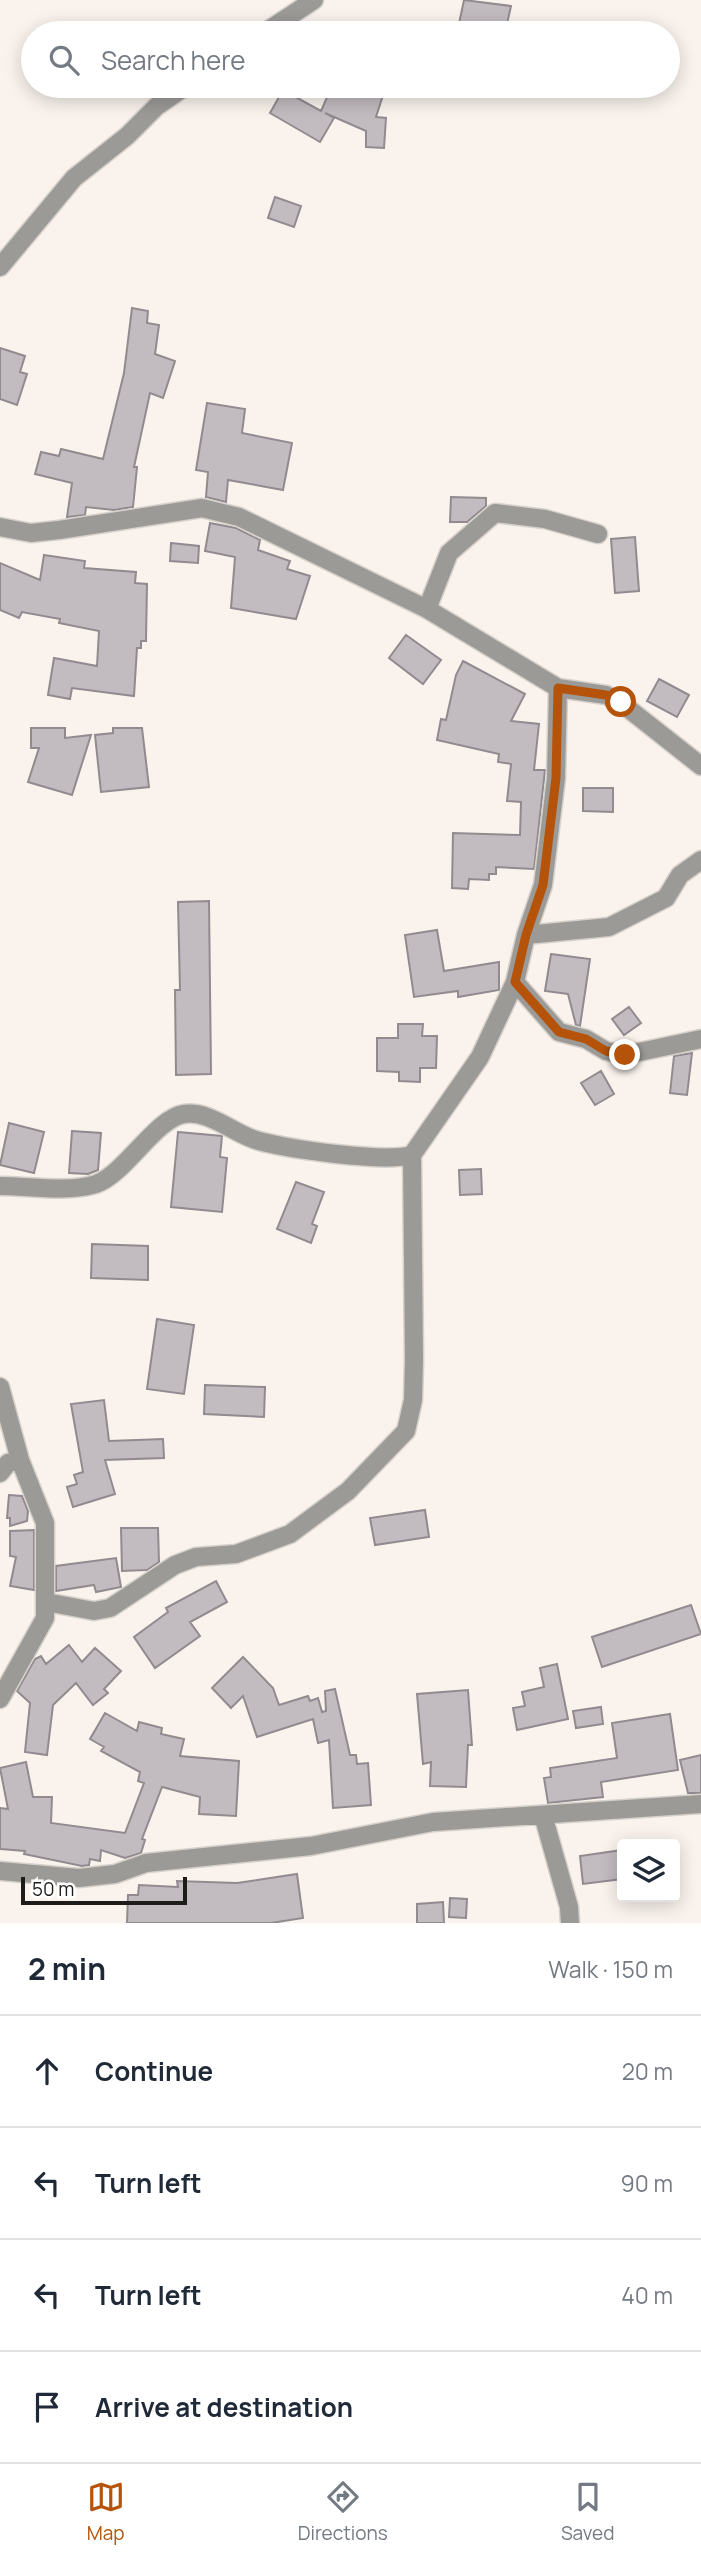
<!DOCTYPE html>
<html lang="en">
<head>
<meta charset="utf-8">
<style>
	body { margin:0; font-family:Manrope,sans-serif; background:#f2f2f3; color:#1f2937 }
	.controls { position:absolute; right:21px; bottom:21px; display:grid; overflow:hidden; border-radius:7px; box-shadow:0 4px 18px #0003 }
	.controls button { width:63px; height:63px; display:grid; place-items:center; padding:0; border:0; border-bottom:2px solid #e0e1e3; background:#fff; color:#1f2937; font:35px sans-serif }
	.scale { position:absolute; left:21px; bottom:18px; width:166px; box-sizing:border-box; padding-left:7px; border:4px solid #1e1c1a; border-top:0; font-size:19px; line-height:24px; white-space:nowrap; color:#1e1c1a; -webkit-text-stroke:5px #fff; paint-order:stroke }
	.stop { position:absolute; width:21px; height:21px; margin:-16px; border:5px solid #b45309; border-radius:50%; background:#fff }
	.stop.end { background:#b45309; border-color:#fff; box-shadow:0 2px 7px #0008 }
	.list { margin:0; padding:0; list-style:none }
	h2 { display:flex; justify-content:space-between; align-items:center; height:91px; margin:0; padding:0 28px; font-size:30px }
	h2 small { font-size:23px; font-weight:400; color:#747a83 }
	.list li { display:grid; grid-template-columns:46px 1fr auto; gap:21px; align-items:center; box-sizing:border-box; height:112px; padding:0 28px; border-top:2px solid #e0e1e3 }
	.list b { display:block; font-size:26px; white-space:nowrap }
	.list em { font-size:23px; font-style:normal; color:#747a83 }
	.icon { flex:none; width:38px; height:38px; fill:none; stroke:currentColor; stroke-width:2; stroke-linecap:round; stroke-linejoin:round }
	.map { position:relative; flex:none; width:701px; height:1923px; overflow:hidden }
	.search { position:absolute; background:#fff; box-shadow:0 4px 18px #0003; left:21px; right:21px; top:21px; height:77px; display:flex; align-items:center; gap:18px; box-sizing:border-box; padding:0 24px; border-radius:38px; color:#747a83; font-size:26px }
	.sheet { height:539px; background:#fff }
	nav { display:flex; justify-content:space-around; align-items:center; box-sizing:border-box; height:98px; border-top:2px solid #e0e1e3; background:#fff; font-size:19px; color:#747a83 }
	nav a { display:grid; justify-items:center; gap:4px }
	nav .on { color:#b45309 }
	.map>svg:first-child { display:block }
</style>
</head>
<body>
<div class="map">
<svg width="701" height="1923" viewBox="0 0 701 1923">
	<rect width="100%" height="100%" fill="#faf3ed"/>
	<path fill="#c2bbc0" stroke="#918b8f" stroke-width="2" d="M 464,0 L 511,6 L 505,33 L 457,33 Z
		M 332,86 L 386,86 L 376,117 L 386,118 L 384,148 L 366,147 L 366,131 L 325,113 L 334,118 L 320,142 L 270,113 L 283,90 L 321,111 Z
		M 275,197 L 301,206 L 294,227 L 268,218 Z
		M 132,308 L 148,311 L 147,323 L 159,325 L 155,354 L 175,361 L 163,398 L 150,393 L 134,467 L 137,467 L 133,507 L 114,510 L 86,507 L 85,515 L 67,517 L 72,483 L 35,474 L 41,452 L 59,456 L 61,449 L 103,459 L 124,373 Z
		M 0,348 L 25,356 L 20,372 L 27,374 L 17,405 L 0,399 Z
		M 207,403 L 245,409 L 242,433 L 292,443 L 283,490 L 228,480 L 226,502 L 206,497 L 208,472 L 196,470 Z
		M 451,497 L 486,498 L 486,506 L 467,522 L 450,522 Z
		M 210,523 L 236,528 L 260,540 L 258,550 L 290,561 L 287,569 L 310,576 L 296,619 L 231,608 L 235,557 L 205,551 Z
		M 635,537 L 639,591 L 615,593 L 611,539 Z
		M 171,543 L 199,546 L 198,563 L 170,561 Z
		M 44,555 L 85,561 L 84,568 L 136,572 L 135,583 L 147,584 L 146,641 L 141,641 L 141,648 L 137,648 L 134,696 L 72,688 L 70,699 L 48,695 L 54,658 L 97,666 L 99,631 L 59,623 L 60,619 L 22,612 L 19,618 L 0,610 L 0,563 L 40,580 Z
		M 406,635 L 441,660 L 423,684 L 389,658 Z
		M 463,661 L 525,694 L 511,721 L 539,724 L 534,770 L 545,770 L 534,869 L 496,867 L 496,874 L 489,874 L 489,880 L 469,879 L 468,889 L 452,888 L 453,833 L 520,835 L 521,802 L 507,801 L 511,764 L 498,762 L 499,754 L 437,740 L 441,719 L 446,720 L 456,675 Z
		M 659,679 L 689,695 L 677,717 L 647,701 Z
		M 31,728 L 65,728 L 65,738 L 91,735 L 72,795 L 28,782 L 39,748 L 31,748 Z
		M 113,728 L 142,728 L 149,787 L 101,792 L 95,735 L 113,733 Z
		M 583,788 L 613,788 L 613,812 L 583,811 Z
		M 209,901 L 211,1074 L 176,1075 L 175,990 L 180,990 L 178,902 Z
		M 437,930 L 444,971 L 499,962 L 499,990 L 458,997 L 458,991 L 414,997 L 405,935 Z
		M 551,954 L 590,959 L 580,1026 L 576,1025 L 568,994 L 545,991 Z
		M 629,1007 L 641,1023 L 624,1035 L 612,1019 Z
		M 398,1024 L 423,1024 L 422,1036 L 437,1036 L 436,1068 L 420,1068 L 420,1082 L 399,1081 L 399,1072 L 377,1071 L 377,1038 L 398,1038 Z
		M 692,1053 L 687,1095 L 670,1093 L 674,1056 Z
		M 601,1071 L 614,1094 L 595,1105 L 581,1083 Z
		M 9,1123 L 44,1132 L 34,1173 L 0,1165 Z
		M 72,1131 L 101,1133 L 98,1170 L 88,1174 L 69,1173 Z
		M 178,1132 L 222,1136 L 220,1157 L 227,1158 L 222,1212 L 171,1207 Z
		M 481,1169 L 482,1194 L 460,1195 L 459,1170 Z
		M 296,1182 L 324,1192 L 312,1224 L 317,1226 L 311,1243 L 277,1229 Z
		M 92,1244 L 148,1246 L 148,1280 L 91,1278 Z
		M 157,1319 L 194,1325 L 184,1394 L 147,1389 Z
		M 205,1385 L 265,1387 L 264,1417 L 204,1414 Z
		M 104,1400 L 109,1441 L 163,1439 L 164,1458 L 105,1460 L 115,1494 L 73,1507 L 67,1487 L 77,1484 L 74,1475 L 83,1472 L 71,1404 Z
		M 9,1495 L 22,1496 L 28,1511 L 27,1521 L 10,1526 L 10,1518 L 7,1518 Z
		M 425,1510 L 429,1537 L 375,1545 L 370,1518 Z
		M 121,1528 L 158,1528 L 159,1562 L 147,1570 L 122,1571 Z
		M 34,1530 L 34,1590 L 10,1586 L 16,1557 L 10,1556 L 10,1531 Z
		M 116,1558 L 121,1587 L 96,1592 L 94,1585 L 56,1591 L 56,1566 Z
		M 216,1581 L 227,1602 L 190,1622 L 200,1636 L 155,1668 L 134,1637 L 168,1612 L 166,1608 Z
		M 691,1605 L 701,1634 L 602,1667 L 592,1637 Z
		M 69,1645 L 82,1662 L 95,1648 L 121,1671 L 104,1689 L 108,1693 L 93,1705 L 76,1683 L 53,1705 L 47,1755 L 25,1752 L 30,1703 L 17,1691 L 35,1659 L 41,1656 L 46,1664 Z
		M 243,1657 L 273,1688 L 279,1705 L 308,1696 L 310,1701 L 318,1698 L 322,1712 L 326,1711 L 325,1691 L 335,1689 L 350,1755 L 356,1755 L 357,1764 L 368,1763 L 371,1805 L 333,1808 L 329,1740 L 318,1743 L 313,1719 L 257,1737 L 243,1696 L 231,1708 L 212,1688 Z
		M 557,1664 L 568,1719 L 517,1730 L 513,1708 L 525,1706 L 522,1692 L 544,1687 L 540,1668 Z
		M 468,1690 L 472,1745 L 468,1745 L 466,1787 L 430,1786 L 431,1762 L 423,1764 L 417,1694 Z
		M 601,1707 L 603,1724 L 576,1728 L 573,1711 Z
		M 105,1713 L 137,1731 L 139,1722 L 162,1728 L 161,1734 L 184,1739 L 180,1756 L 239,1761 L 236,1816 L 199,1814 L 200,1797 L 162,1787 L 142,1839 L 145,1840 L 141,1853 L 125,1858 L 101,1850 L 100,1861 L 90,1859 L 89,1865 L 82,1866 L 24,1854 L 25,1851 L 0,1849 L 0,1808 L 8,1809 L 0,1768 L 26,1762 L 33,1797 L 52,1797 L 51,1823 L 125,1833 L 144,1783 L 138,1781 L 140,1772 L 101,1751 L 104,1747 L 90,1739 Z
		M 670,1714 L 678,1770 L 601,1782 L 603,1797 L 548,1803 L 544,1778 L 551,1777 L 550,1768 L 617,1758 L 612,1723 Z
		M 701,1755 L 701,1793 L 688,1793 L 680,1760 Z
		M 622,1850 L 622,1879 L 583,1884 L 580,1856 Z
		M 297,1874 L 303,1918 L 271,1923 L 127,1923 L 128,1895 L 138,1895 L 139,1885 L 178,1887 L 177,1881 L 237,1883 Z
		M 450,1898 L 467,1899 L 466,1918 L 449,1917 Z
		M 443,1902 L 444,1923 L 417,1923 L 417,1904 Z"/>
	<g fill="none" stroke-linecap="round" stroke-linejoin="round">
		<g stroke="#d7d1cb" stroke-width="21">
			<path id="street" d="M 264,33 L 314,0
				M 0,267 L 74,178 L 127,136 L 157,106 L 186,86
				M 0,527 L 31,533 L 59,530 L 202,508 L 239,517 L 427,609 L 558,688 L 606,695 L 620,702 L 701,766
				M 427,609 L 449,553 L 495,513 L 545,519 L 598,534
				M 526,935 L 609,927 L 666,898 L 680,875 L 701,860
				M 515,982 L 559,1032 L 586,1039 L 606,1051 L 625,1055 L 701,1039
				M 0,1186 C 30,1186 67,1193 96,1184 C 125,1174 156,1118 184,1114 C 210,1110 235,1135 259,1141 C 290,1149 383,1163 412,1155 L 480,1057 L 515,982 L 526,935 L 543,885 L 556,778 L 558,688
				M 0,1387 L 20,1460 L 45,1523 L 45,1618 L 0,1699
				M 0,1473 L 8,1463 L 20,1460
				M 46,1602 L 94,1611 L 110,1608 L 175,1565 L 196,1557 L 236,1554 L 290,1534 L 348,1491 L 406,1431 L 413,1400 L 414,1360 L 412,1155
				M 543,1815 L 569,1907 L 570,1923
				M 0,1871 L 79,1878 L 115,1874 L 146,1863 L 311,1846 L 433,1822 L 701,1804"/>
		</g>
		<use href="#street" stroke="#9b9a97" stroke-width="18"/>
	</g>
	<g fill="none" stroke-linecap="round" stroke-linejoin="round">
		<path stroke="#b45309" stroke-width="9" d="M 621,702 L 606,695 L 558,688 L 556,778 L 543,885 L 526,935 L 515,982 L 559,1032 L 586,1039 L 606,1051 L 625,1055"/>
	</g>
</svg>
<div class="controls">
<button><svg class="icon" aria-label="layers" viewBox="0 0 24 24"><path d="M12 4l9 5-9 5-9-5zM3 14l9 5 9-5"/></svg></button>
</div>
<div class="scale">50 m</div>
<div class="stop" style="left:621px;top:702px"></div>
<div class="stop end" style="left:625px;top:1055px"></div>
<div class="search"><svg class="icon" aria-label="search" viewBox="0 0 24 24"><circle cx="10" cy="10" r="6"/><path d="M15 15l6 6"/></svg>Search here</div>
</div>
<section class="sheet">
<h2>2 min<small>Walk · 150 m</small></h2>
<ul class="list">
<li><svg class="icon" aria-label="ahead" viewBox="0 0 24 24"><path d="M12 20V5M6 11l6-6 6 6"/></svg><div><b>Continue</b></div><em>20 m</em></li>
<li><svg class="icon" aria-label="left" viewBox="0 0 24 24"><path d="M17 20v-9H6M10 6l-5 5 5 5"/></svg><div><b>Turn left</b></div><em>90 m</em></li>
<li><svg class="icon" aria-label="left" viewBox="0 0 24 24"><path d="M17 20v-9H6M10 6l-5 5 5 5"/></svg><div><b>Turn left</b></div><em>40 m</em></li>
<li><svg class="icon" aria-label="arrive" viewBox="0 0 24 24"><path d="M6 21V4h12l-3 4 3 4H6"/></svg><div><b>Arrive at destination</b></div></li>
</ul>
</section>
<nav>
<a class="on"><svg class="icon" aria-label="map" viewBox="0 0 24 24"><path d="M3 6l6-2 6 2 6-2v14l-6 2-6-2-6 2zM9 4v14M15 6v14"/></svg>Map</a>
<a><svg class="icon" aria-label="directions" viewBox="0 0 24 24"><path d="M12 3l9 9-9 9-9-9zM9 14v-3h6M13 9l2 2-2 2"/></svg>Directions</a>
<a><svg class="icon" aria-label="saved" viewBox="0 0 24 24"><path d="M7 4h10v16l-5-4-5 4z"/></svg>Saved</a>
</nav>
</body>
</html>
